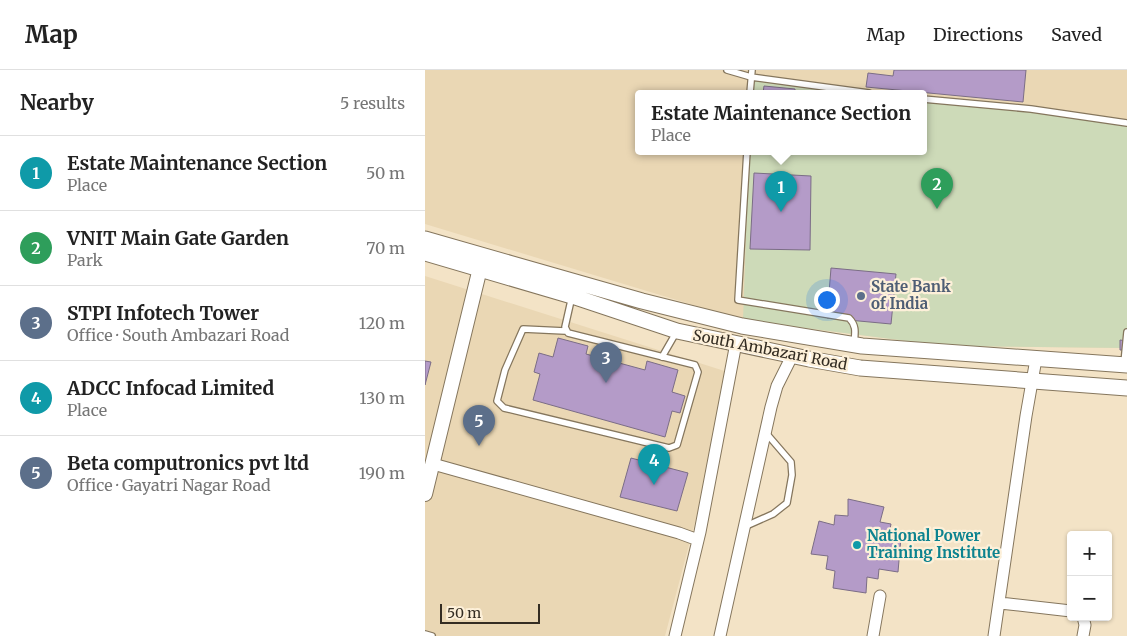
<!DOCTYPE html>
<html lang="en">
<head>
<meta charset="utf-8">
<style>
	body { margin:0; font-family:Merriweather,serif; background:#f2f2f2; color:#222 }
	.controls { position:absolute; right:15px; bottom:15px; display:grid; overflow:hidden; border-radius:5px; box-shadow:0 1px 4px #0004 }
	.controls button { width:45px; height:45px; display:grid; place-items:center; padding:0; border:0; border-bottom:1px solid #e0e0e0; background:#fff; color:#222; font:25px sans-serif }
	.scale { position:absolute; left:15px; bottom:12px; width:100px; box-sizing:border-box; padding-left:5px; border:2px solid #342d23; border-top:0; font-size:14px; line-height:18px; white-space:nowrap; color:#342d23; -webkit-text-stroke:4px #fdf0d9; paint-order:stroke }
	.you { position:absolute; left:401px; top:229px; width:18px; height:18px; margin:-12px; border:4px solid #fff; border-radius:50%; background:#1a73e8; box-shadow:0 0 0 8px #1a73e833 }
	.badge { display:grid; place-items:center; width:32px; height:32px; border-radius:50%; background:#d93025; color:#fff; font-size:16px; font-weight:700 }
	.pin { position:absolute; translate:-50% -41px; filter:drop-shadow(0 1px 2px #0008) }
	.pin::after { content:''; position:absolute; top:26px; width:18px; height:15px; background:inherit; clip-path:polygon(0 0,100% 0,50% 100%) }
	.popup { position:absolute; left:210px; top:20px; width:292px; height:65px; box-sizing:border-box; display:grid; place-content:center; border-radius:5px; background:#fff; filter:drop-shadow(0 1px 4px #0005); font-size:16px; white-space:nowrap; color:#767676 }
	.popup b { font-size:19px; color:#222 }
	.popup::after { content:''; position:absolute; left:50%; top:100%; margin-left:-10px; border:10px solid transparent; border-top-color:#fff }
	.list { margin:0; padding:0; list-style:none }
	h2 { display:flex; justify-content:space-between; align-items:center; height:65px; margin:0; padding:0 20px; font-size:21px }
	h2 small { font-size:16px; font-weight:400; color:#767676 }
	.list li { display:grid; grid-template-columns:32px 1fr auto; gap:15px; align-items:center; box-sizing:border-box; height:75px; padding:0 20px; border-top:1px solid #e0e0e0 }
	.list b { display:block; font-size:19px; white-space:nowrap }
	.list p { margin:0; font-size:16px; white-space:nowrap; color:#767676 }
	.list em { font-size:16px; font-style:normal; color:#767676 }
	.map { position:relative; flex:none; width:702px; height:566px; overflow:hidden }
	header { display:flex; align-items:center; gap:30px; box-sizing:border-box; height:70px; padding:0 25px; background:#fff; border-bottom:1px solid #e0e0e0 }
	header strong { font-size:24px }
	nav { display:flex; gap:28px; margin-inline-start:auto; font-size:18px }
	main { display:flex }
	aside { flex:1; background:#fff }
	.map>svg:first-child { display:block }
</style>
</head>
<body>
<header>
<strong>Map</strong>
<nav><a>Map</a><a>Directions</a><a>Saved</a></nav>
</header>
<main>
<aside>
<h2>Nearby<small>5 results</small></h2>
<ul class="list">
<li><span class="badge" style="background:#0f9aa8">1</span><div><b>Estate Maintenance Section</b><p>Place</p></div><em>50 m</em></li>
<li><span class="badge" style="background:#2e9e5b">2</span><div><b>VNIT Main Gate Garden</b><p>Park</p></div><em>70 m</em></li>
<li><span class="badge" style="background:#5c6f8a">3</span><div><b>STPI Infotech Tower</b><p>Office · South Ambazari Road</p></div><em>120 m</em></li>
<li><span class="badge" style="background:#0f9aa8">4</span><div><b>ADCC Infocad Limited</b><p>Place</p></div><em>130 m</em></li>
<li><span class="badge" style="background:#5c6f8a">5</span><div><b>Beta computronics pvt ltd</b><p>Office · Gayatri Nagar Road</p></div><em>190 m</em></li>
</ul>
</aside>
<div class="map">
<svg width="702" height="566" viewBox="0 0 702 566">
	<rect width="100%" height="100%" fill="#f3e3c6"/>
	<path fill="#ead7b4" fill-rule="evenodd" d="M 0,0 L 702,0 L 702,278 L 521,276 L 318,250 L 0,154 ZM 214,23 L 498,23 L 498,81 L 214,81 Z
		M 0,206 L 309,304 L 240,566 L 0,566 Z"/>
	<path fill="#cddab8" d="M 326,7 L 444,23 L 326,23 Z
		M 499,29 L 544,33 L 702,53 L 702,262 L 700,278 L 521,276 L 318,250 L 324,81 L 498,81 Z"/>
	<path fill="#b49bc8" stroke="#7b6d86" d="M 469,0 L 601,0 L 598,32 L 441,17 L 443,3 L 468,6 Z
		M 339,16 L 370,19 L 370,23 L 338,23 Z
		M 329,103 L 386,106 L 385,180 L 325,179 Z
		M 406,198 L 471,204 L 466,254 L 402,248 Z
		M 133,268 L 163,276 L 161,284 L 220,300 L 222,291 L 253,300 L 247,322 L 260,326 L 255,343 L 247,341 L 240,367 L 108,330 L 115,304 L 109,302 L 114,283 L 128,287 Z
		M 695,270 L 702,271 L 702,280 L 695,280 Z
		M 0,291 L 6,292 L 0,315 Z
		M 206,388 L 263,403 L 252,441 L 195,427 Z
		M 423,429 L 459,437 L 455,452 L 466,454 L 464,464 L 476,467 L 473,502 L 454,499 L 453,509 L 442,507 L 441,523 L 408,518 L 410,501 L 401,499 L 403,486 L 386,484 L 394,451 L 409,455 L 410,445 L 423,446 Z"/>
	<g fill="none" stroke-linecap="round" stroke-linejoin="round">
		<g stroke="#85765d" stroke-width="8">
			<path id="service" d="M 302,0 L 326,7 L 444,23
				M 325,23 L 327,0
				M 498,29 L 606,39 L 702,53
				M 322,81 L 313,230 L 424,248 C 432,256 430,263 429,274
				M 140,261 L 98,259 L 80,300 L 72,331 L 79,338 L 244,378 L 252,375 L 273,302 L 270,295 L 143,263 L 140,257 L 147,226
				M 237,287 L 252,261
				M 699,293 L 702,262
				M 321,456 L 348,444 L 362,433 L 367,405 L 366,392 L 341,363
				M 0,564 L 7,566"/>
		</g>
		<g stroke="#85765d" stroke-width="13">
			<path id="minor" d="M 8,394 L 254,463 L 273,470
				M 575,533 L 646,541
				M 250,566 L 275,462 L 311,273
				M 295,566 L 346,337 L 352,316 L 367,286
				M 448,566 L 455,526
				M 569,566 L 601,346 L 611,289
				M 658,566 L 660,555 L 658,547"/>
		</g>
		<g stroke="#85765d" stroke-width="16">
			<path id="tertiary" d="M 0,424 L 57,190"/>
		</g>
		<g stroke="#85765d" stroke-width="17">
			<path id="secondary" d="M 0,169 L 217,231 L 317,256 L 437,276 L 702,295
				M 0,183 L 147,226 L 252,261 L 384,289 L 435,298 L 702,318"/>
		</g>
		<use href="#service" stroke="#fff" stroke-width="5.5"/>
		<use href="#minor" stroke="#fff" stroke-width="11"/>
		<use href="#tertiary" stroke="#fff" stroke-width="14"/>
		<use href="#secondary" stroke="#fff" stroke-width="15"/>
	</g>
	<circle fill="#5c6f8a" stroke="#fdf0d9" stroke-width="2" cx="436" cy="226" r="5"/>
	<circle fill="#0f9aa8" stroke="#fdf0d9" stroke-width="2" cx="432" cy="475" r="5"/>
	<g text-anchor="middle" stroke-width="4.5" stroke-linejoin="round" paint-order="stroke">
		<g font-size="15" font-weight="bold" fill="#4e5e75" stroke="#fdf0d9" text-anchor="start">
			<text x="446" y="222">State Bank<tspan x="446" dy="17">of India</tspan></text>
		</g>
		<g font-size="15" fill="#342d23" stroke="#fdf0d9">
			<text transform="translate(345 280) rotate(11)" y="5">South Ambazari Road</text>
		</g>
		<g font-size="15" font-weight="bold" fill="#0d838f" stroke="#fdf0d9" text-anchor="start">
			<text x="442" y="471">National Power<tspan x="442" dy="17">Training Institute</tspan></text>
		</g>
	</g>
</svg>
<div class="controls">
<button>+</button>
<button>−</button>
</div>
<div class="scale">50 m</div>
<div class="you"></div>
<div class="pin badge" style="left:356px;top:142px;background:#0f9aa8">1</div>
<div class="popup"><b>Estate Maintenance Section</b>Place</div>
<div class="pin badge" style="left:512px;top:139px;background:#2e9e5b">2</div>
<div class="pin badge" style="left:181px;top:313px;background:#5c6f8a">3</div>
<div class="pin badge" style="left:229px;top:415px;background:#0f9aa8">4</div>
<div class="pin badge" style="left:54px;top:376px;background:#5c6f8a">5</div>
</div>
</main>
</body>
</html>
